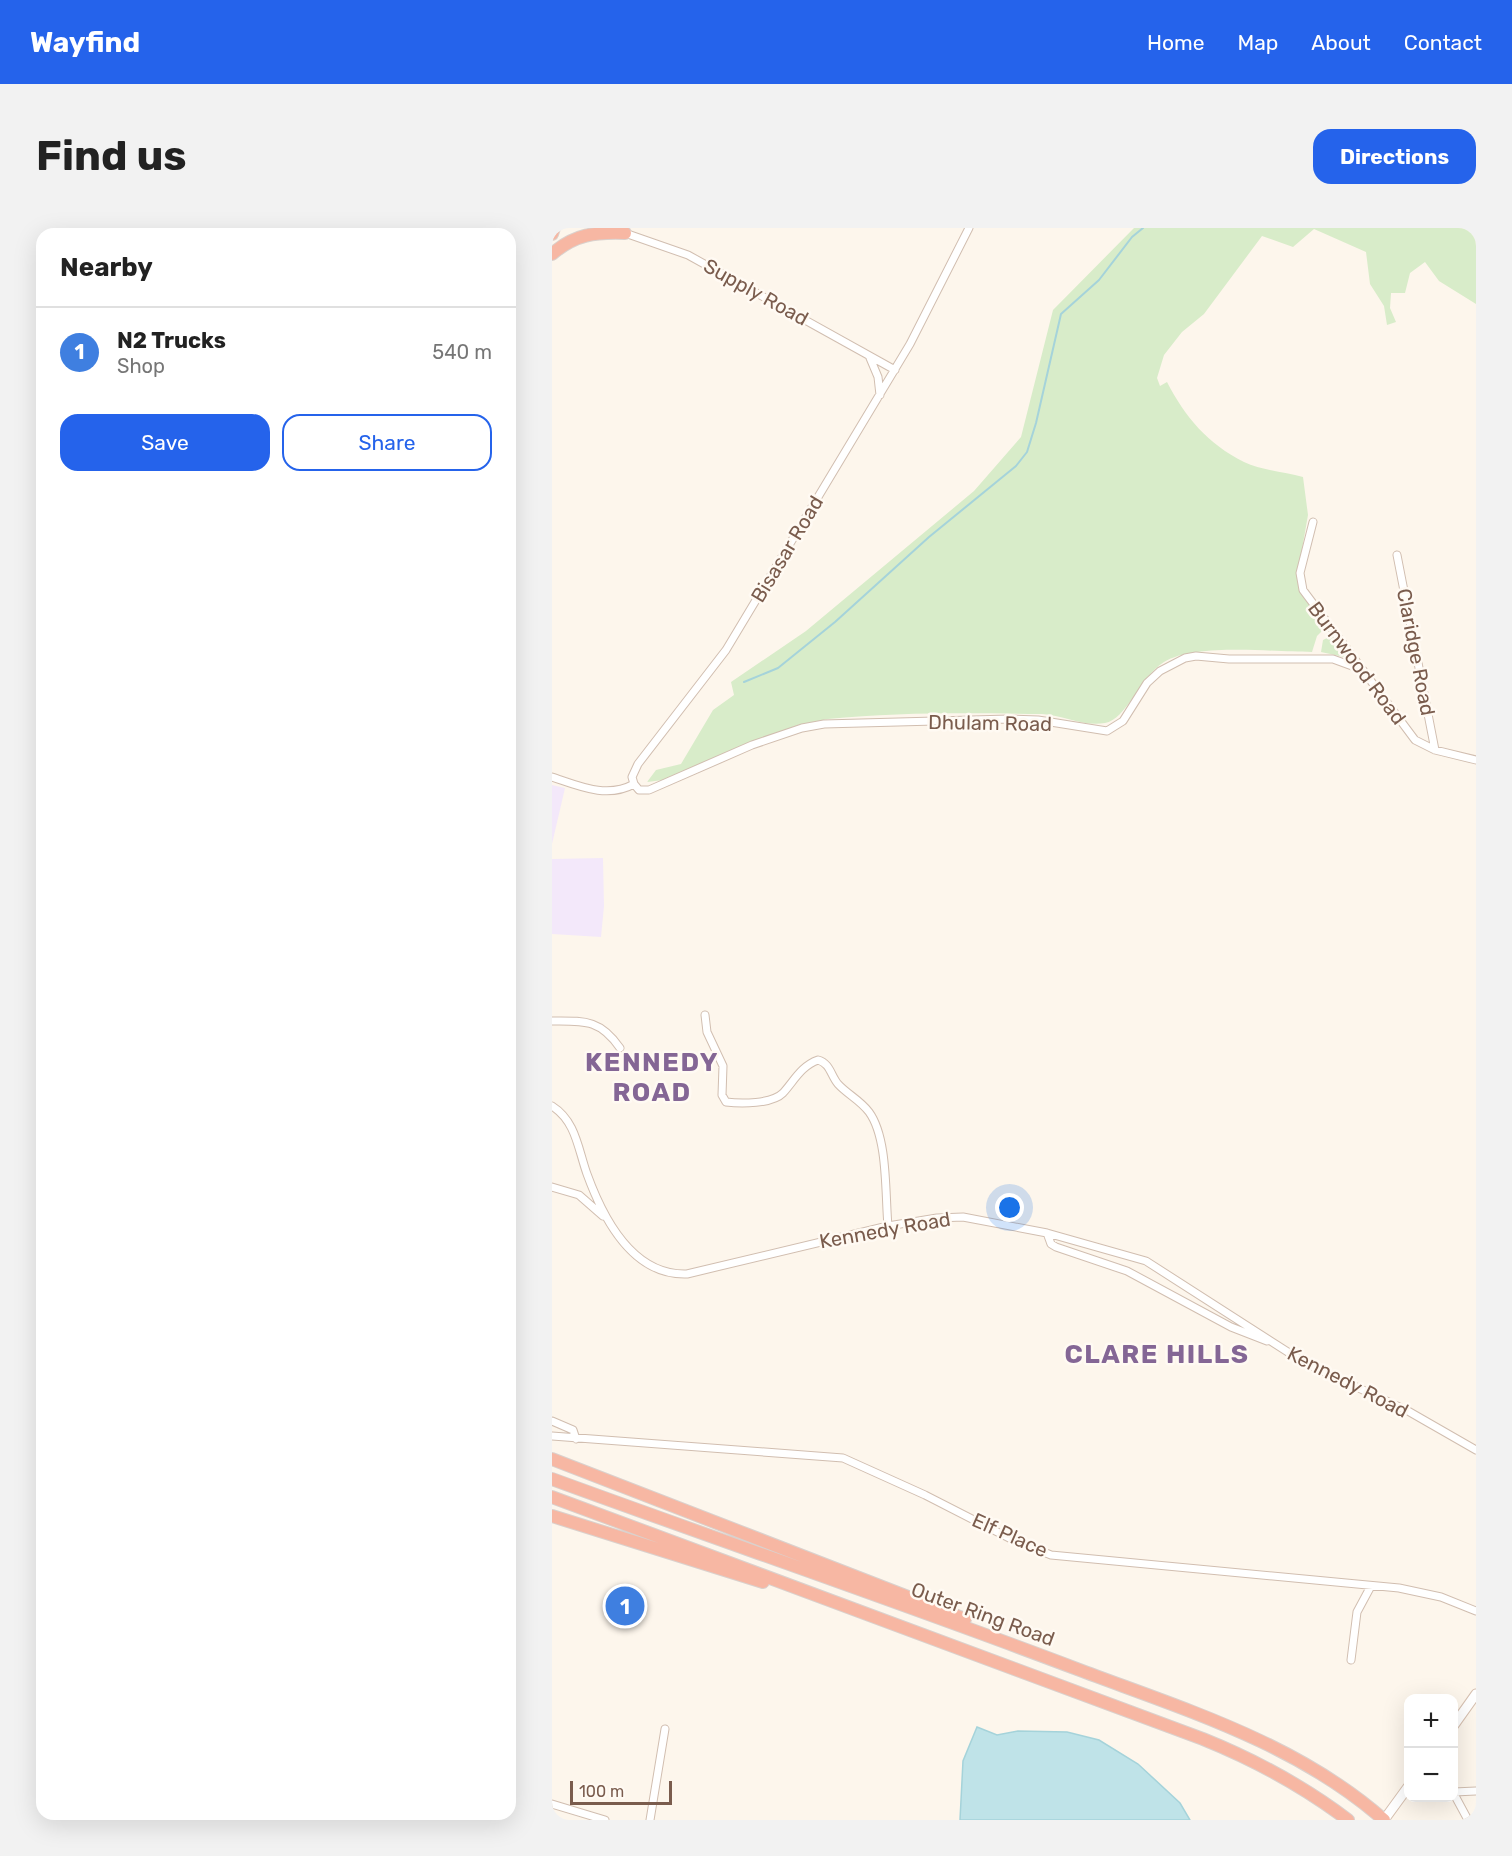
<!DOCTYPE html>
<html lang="en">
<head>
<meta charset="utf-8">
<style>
	body { margin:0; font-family:Rubik,sans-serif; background:#f2f2f2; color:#222 }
	.controls { position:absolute; right:18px; bottom:18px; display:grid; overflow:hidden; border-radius:12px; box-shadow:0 6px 24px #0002 }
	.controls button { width:54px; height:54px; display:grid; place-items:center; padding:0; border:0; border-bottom:2px solid #e0e0e0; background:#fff; color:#222; font:30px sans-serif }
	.scale { position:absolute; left:18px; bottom:15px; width:102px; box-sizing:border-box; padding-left:6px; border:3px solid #7a5c4d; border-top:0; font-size:16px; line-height:21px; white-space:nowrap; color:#7a5c4d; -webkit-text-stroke:4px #fffaf3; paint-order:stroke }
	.you { position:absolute; left:458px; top:980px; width:21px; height:21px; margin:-15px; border:4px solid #fff; border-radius:50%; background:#1a73e8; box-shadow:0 0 0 9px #1a73e833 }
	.badge { display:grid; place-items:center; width:39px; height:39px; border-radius:50%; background:#2563eb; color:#fff; font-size:20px; font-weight:700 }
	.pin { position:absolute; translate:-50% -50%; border:3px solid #fff; box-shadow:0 2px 6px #0006 }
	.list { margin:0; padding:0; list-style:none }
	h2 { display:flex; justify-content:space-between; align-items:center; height:78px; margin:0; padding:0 24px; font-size:26px }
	h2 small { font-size:20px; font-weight:400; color:#767676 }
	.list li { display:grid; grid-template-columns:39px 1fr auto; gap:18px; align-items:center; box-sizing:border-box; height:90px; padding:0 24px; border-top:2px solid #e0e0e0 }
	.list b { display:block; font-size:22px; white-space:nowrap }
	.list p { margin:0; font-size:20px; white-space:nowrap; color:#767676 }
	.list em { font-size:20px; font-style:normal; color:#767676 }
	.actions { display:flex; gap:12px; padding:18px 24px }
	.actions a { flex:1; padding:14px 0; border:2px solid #2563eb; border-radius:18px; text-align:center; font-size:21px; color:#2563eb }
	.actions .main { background:#2563eb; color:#fff }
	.map { position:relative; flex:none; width:924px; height:1592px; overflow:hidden; border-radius:18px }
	header { display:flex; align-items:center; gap:36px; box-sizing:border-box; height:84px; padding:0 30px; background:#2563eb; color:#fff }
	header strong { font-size:28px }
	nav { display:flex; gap:33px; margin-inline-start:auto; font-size:21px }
	.intro { display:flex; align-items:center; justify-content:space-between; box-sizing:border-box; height:144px; padding:0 36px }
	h1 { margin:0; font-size:42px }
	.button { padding:15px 27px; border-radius:18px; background:#2563eb; color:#fff; font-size:21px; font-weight:700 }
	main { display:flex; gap:36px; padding:0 36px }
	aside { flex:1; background:#fff; border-radius:18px; box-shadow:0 6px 24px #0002 }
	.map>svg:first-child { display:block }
</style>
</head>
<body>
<header>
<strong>Wayfind</strong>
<nav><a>Home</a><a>Map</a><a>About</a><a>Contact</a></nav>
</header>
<div class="intro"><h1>Find us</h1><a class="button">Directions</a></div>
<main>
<aside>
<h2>Nearby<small></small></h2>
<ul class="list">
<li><span class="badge" style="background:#3f7fe0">1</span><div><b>N2 Trucks</b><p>Shop</p></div><em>540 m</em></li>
</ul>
<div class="actions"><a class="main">Save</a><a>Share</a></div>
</aside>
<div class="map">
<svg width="924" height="1592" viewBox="0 0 924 1592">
	<rect width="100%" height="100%" fill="#fdf6ec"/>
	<path fill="#f3e8fa" d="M 0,557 L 13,560 L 0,616 Z
		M 51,630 L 52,678 L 49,709 L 0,706 L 0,631 Z"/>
	<path fill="#d8ecc9" d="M 582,0 L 924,0 L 924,76 L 887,53 L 873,34 L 858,45 L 853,65 L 839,65 L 838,80 L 844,94 L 835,97 L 832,78 L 818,56 L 814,24 L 762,1 L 741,19 L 710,8 L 652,86 L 630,104 L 612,127 L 605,150 L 608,158 L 615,154 C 633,189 656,216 692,234 C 709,242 732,244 751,249 L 756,287 L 745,350 L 747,359 L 773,400 L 765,408 L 760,424 C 721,424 644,415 612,434 C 589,448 574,492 553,495 C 532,499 511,487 490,486 C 420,485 346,484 276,491 L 246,497 L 111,552 L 95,554 L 104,542 L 129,536 L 161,482 L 182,467 L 179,454 L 254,403 L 422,263 L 469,209 L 501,82 Z
		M 781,407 L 798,430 L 797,430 L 769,424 L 771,412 Z"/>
	<path fill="#bfe3e8" stroke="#a5d3da" stroke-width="1.5" d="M 425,1499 L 445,1507 L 466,1503 L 515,1504 L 547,1512 L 586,1536 L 628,1575 L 638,1592 L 408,1592 L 411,1533 Z"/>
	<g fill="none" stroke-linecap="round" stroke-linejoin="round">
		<path stroke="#a5d3da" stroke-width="2" d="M 192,454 L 226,440 L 283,394 L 377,309 L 464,238 L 475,224 L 484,195 L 509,86 L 547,52 L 580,9 L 591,0"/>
		<g stroke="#d1beb0" stroke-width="9">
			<path id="street" d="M 70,4 L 136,27 L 343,142
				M 318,130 L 326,149 L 328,167
				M 761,294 L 748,345 L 751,362 L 863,512 L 883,522 L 924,532
				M 845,327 L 883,522
				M 0,549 C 27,558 55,571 82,556
				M 82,556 L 87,562 L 97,562 L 200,517 L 250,500 L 272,496 L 457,491 L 486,492 L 555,503 L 571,493 L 595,455 L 608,443 L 633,430 L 644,428 L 677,431 L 781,431 L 811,442
				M 82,556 L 80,549 L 86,536 L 174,422 L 358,116 L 417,0
				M 153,787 L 155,804 L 171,838 L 170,867 L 174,874 C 189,876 220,876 231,865 C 242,853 249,838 266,832 C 278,835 279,848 286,856 C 295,866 308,872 317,884 C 336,910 333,965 336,998
				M 0,793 C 32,793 48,791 68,820
				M 0,878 C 24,893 26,921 35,946 C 51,990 80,1048 135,1046 L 336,998 L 385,990 L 411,989 L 495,1005 L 594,1033 L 753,1135 L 856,1183 L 924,1222
				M 0,959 L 27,967 L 51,988
				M 495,1005 L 499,1016 L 504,1019 L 575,1043 L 679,1099 L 715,1113
				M 0,1193 L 21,1202 L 24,1211
				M 0,1208 L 291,1230 L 373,1267 L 461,1312 L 499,1327 L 847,1360 L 889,1369 L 924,1383
				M 799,1432 L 805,1384 L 819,1358
				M 902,1564 L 924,1563
				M 902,1566 L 916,1592
				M 0,1576 L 53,1592
				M 98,1592 L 113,1501"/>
		</g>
		<g stroke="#d6c0b0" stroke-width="11">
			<path id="secondary" d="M 902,1497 L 924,1466
				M 832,1592 L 856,1559"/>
		</g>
		<g stroke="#dad1cd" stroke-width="14">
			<path id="highway" d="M 0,6 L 2,0
				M 0,26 C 23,6 43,4 73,5
				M 0,1231 L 413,1391
				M 0,1251 C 175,1315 351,1375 525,1441 C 631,1481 745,1515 832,1592
				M 0,1269 L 651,1511 C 703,1532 751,1558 796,1592
				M 0,1288 L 211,1354"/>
		</g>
		<use href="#street" stroke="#fff" stroke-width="7"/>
		<use href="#secondary" stroke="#fff" stroke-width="9"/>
		<use href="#highway" stroke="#f7b7a3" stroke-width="12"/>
	</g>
	<g text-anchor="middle" stroke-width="5" stroke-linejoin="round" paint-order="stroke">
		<g font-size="20" fill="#7a5c4d" stroke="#fffaf3">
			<text transform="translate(204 64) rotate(29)" y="7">Supply Road</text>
			<text transform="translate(235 321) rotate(-59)" y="7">Bisasar Road</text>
			<text transform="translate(864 424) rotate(79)" y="7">Claridge Road</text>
			<text transform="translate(805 435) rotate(53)" y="7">Burnwood Road</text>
			<text transform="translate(438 495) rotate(1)" y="7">Dhulam Road</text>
			<text transform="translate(333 1002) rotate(-10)" y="7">Kennedy Road</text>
			<text transform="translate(796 1154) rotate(27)" y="7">Kennedy Road</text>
			<text transform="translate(458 1307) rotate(24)" y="7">Elf Place</text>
			<text transform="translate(431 1386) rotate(20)" y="7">Outer Ring Road</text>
		</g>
		<g font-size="26" font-weight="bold" letter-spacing="1.5" fill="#846695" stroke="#fffaf3">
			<text x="100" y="843">KENNEDY<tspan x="100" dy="30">ROAD</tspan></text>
			<text x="605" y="1135">CLARE HILLS</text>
		</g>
	</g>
</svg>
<div class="controls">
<button>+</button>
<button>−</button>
</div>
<div class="scale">100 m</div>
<div class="you"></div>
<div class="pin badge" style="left:73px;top:1378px;background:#3f7fe0">1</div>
</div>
</main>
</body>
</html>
